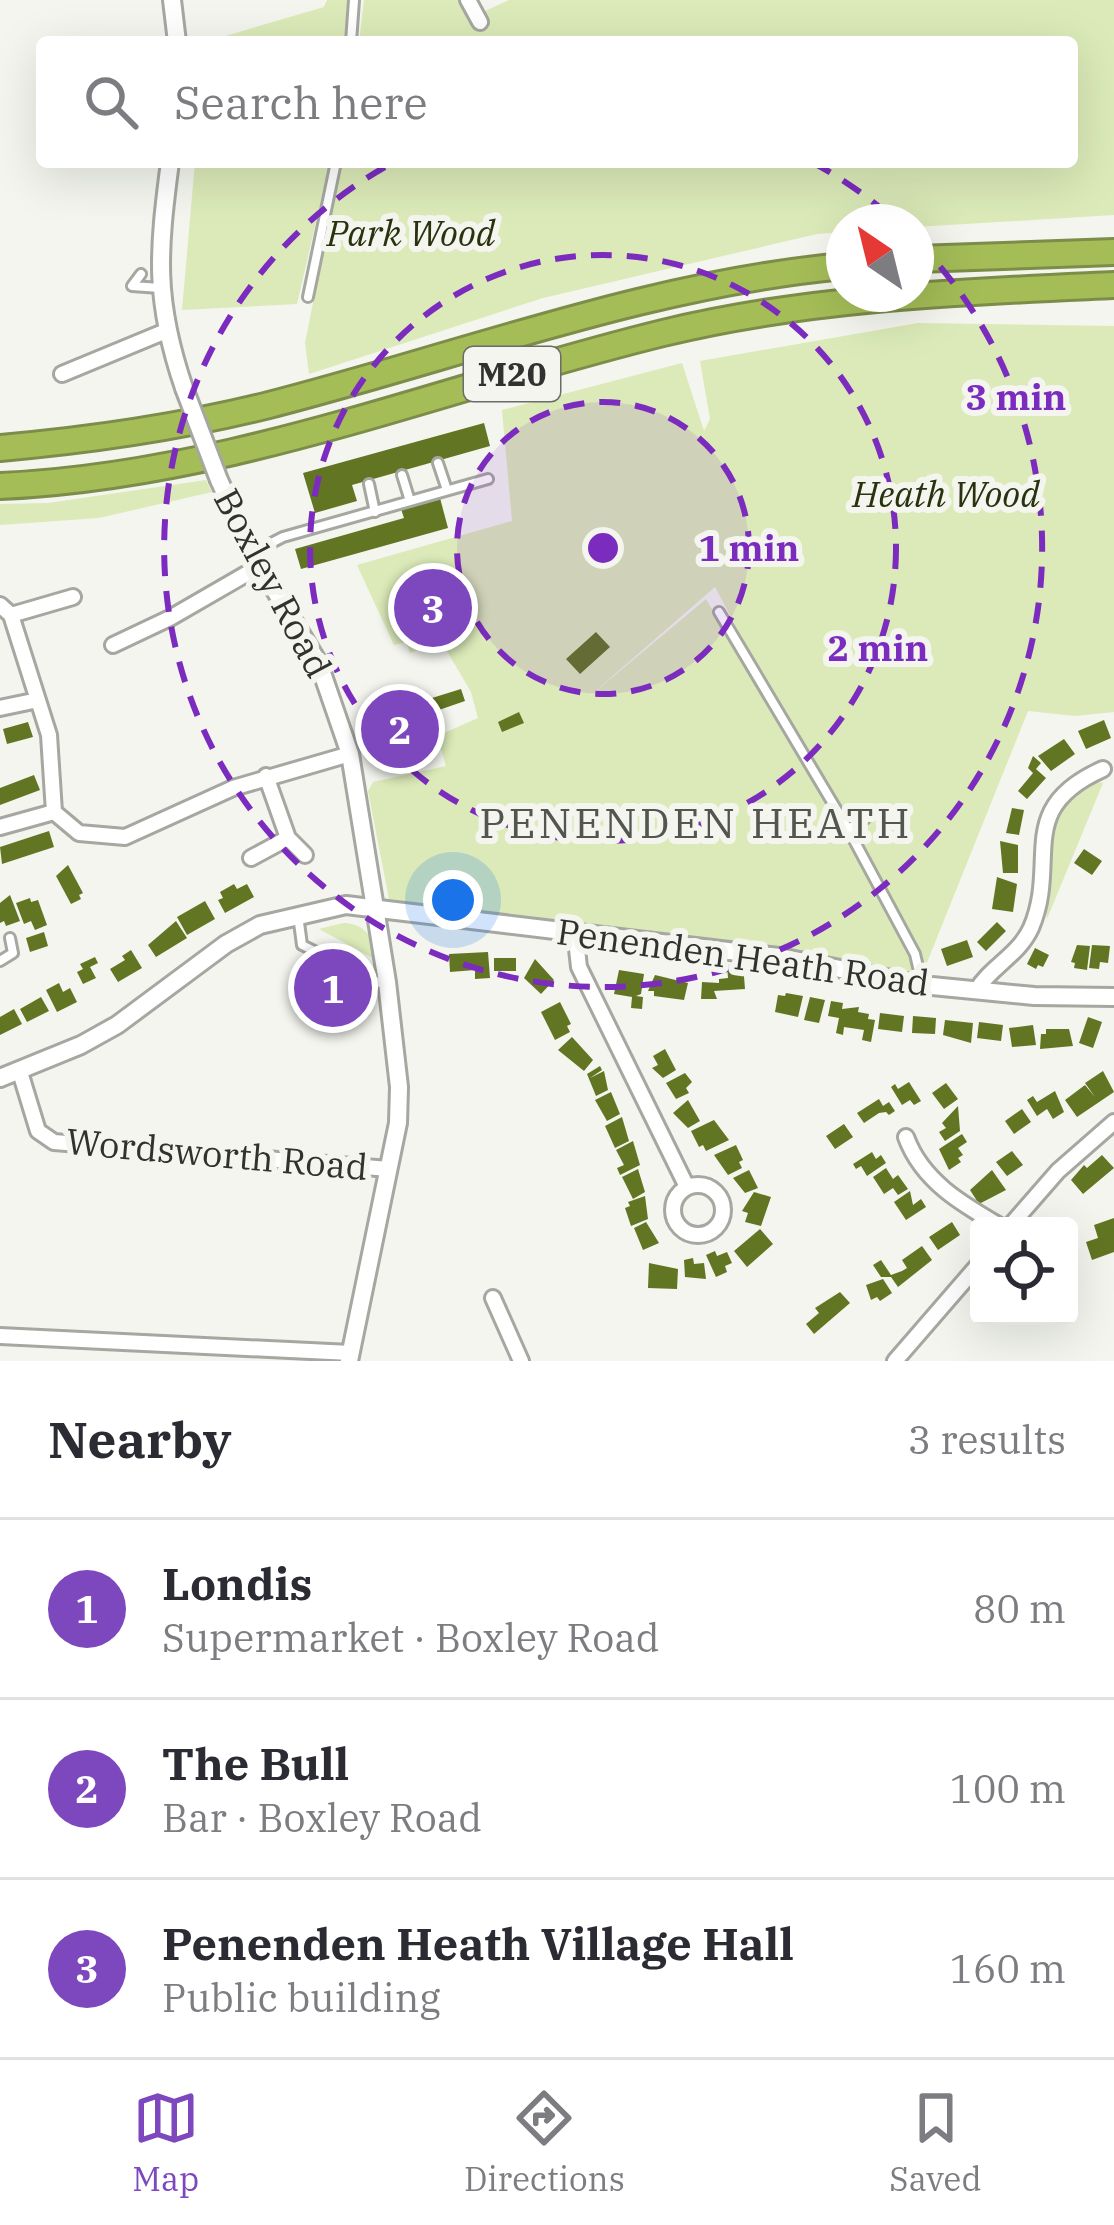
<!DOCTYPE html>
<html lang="en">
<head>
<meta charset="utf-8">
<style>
	body { margin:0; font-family:"IBM Plex Serif",serif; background:#f2f2f3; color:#2b2b33 }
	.controls { position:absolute; right:36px; bottom:36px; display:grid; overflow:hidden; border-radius:12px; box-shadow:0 12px 48px #0002 }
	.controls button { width:108px; height:108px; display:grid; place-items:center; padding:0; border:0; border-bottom:3px solid #e1e1e2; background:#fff; color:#2b2b33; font:60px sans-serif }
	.compass { position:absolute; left:826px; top:204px; width:108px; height:108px; border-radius:50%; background:#fff; box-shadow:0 12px 48px #0002; rotate:325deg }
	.you { position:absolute; left:453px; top:900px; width:42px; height:42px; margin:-30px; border:9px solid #fff; border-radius:50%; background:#1a73e8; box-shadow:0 0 0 18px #1a73e833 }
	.badge { display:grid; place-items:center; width:78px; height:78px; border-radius:50%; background:#7d47be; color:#fff; font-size:39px; font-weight:700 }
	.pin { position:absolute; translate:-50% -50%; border:6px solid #fff; box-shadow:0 3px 12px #0006 }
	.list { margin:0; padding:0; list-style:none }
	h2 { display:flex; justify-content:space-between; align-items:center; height:156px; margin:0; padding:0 48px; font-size:51px }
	h2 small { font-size:39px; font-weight:400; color:#7c7c81 }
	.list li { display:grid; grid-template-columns:78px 1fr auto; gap:36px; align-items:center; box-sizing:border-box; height:180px; padding:0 48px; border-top:3px solid #e1e1e2 }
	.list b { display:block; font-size:45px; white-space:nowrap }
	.list p { margin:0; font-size:39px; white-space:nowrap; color:#7c7c81 }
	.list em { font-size:39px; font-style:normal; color:#7c7c81 }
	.icon { flex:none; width:66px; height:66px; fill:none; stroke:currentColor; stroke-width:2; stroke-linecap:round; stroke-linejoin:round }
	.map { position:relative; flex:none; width:1114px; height:1361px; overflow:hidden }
	.search { position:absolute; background:#fff; box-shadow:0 12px 48px #0002; left:36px; right:36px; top:36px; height:132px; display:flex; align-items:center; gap:30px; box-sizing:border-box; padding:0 42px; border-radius:12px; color:#7c7c81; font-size:45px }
	.sheet { height:696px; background:#fff }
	nav { display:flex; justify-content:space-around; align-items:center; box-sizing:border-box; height:168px; border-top:3px solid #e1e1e2; background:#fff; font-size:33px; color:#7c7c81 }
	nav a { display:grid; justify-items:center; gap:6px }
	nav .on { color:#7d47be }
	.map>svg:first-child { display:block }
</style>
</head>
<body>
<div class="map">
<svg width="1114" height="1361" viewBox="0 0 1114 1361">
	<rect width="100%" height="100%" fill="#f3f5ee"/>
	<path fill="#dbeab8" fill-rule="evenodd" d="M 327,0 L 348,0 L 345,42 L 205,42 L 324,7 Z
		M 364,0 L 458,0 L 470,18 L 509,0 L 1114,0 L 1114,215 L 916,227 L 916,222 L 844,222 L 844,232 L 817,234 L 543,298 L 309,374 L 305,343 L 341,162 L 1072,162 L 1072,42 L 359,42 Z
		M 195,162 L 330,162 L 297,304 L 182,310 Z
		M 918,323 L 1114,326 L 1114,712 L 1075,716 L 1028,711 L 922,975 L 389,899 L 368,791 L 373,782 L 446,766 L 437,736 L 478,718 L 471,692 L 441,641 L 410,653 L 406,642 L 394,645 L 357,565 L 512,521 L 502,410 L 682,363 L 704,431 L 710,419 L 700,361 ZM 715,587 L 858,856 L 858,857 L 706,599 L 584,701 Z
		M 206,480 L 212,492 L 99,518 L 0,525 L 0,504 L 48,503 Z
		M 1093,780 L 1103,783 L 1047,919 C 1043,883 1040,822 1068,795 C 1074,789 1086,784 1093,780 Z
		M 343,923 C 368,924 373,939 378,961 L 319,929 Z"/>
	<path fill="#627522" d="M 484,423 L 490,446 L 352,485 L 357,501 L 315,513 L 303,473 Z
		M 440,498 L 448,528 L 301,569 L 295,549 L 404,518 L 401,509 Z
		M 431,589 L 447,620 L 435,627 L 418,596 Z
		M 596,632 L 610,647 L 580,674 L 566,659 Z
		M 461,689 L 465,701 L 436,711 L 432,698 Z
		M 395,710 L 398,719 L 413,715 L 417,730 L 394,737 L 394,748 L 375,747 L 375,735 L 383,734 L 387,726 L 384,714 Z
		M 519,712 L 524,723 L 502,732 L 498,722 Z
		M 1104,720 L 1111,738 L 1086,749 L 1078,731 Z
		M 28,722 L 33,737 L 7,744 L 3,729 Z
		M 1064,739 L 1075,754 L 1051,771 L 1038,756 Z
		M 1033,756 L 1041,763 L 1036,769 L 1046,778 L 1027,799 L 1018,791 L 1033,773 L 1028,768 Z
		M 34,775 L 40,790 L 0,805 L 0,788 Z
		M 1012,808 L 1024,810 L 1019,835 L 1006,833 Z
		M 49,831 L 54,847 L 2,864 L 0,847 Z
		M 1000,841 L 1018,845 L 1018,873 L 1003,873 Z
		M 1084,849 L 1102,861 L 1092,875 L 1074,863 Z
		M 68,865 L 83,893 L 79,895 L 81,899 L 71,904 L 56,876 Z
		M 997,877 L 1017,884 L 1013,912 L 992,909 Z
		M 234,884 L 237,889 L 247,884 L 254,897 L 225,913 L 218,900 L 223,898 L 220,892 Z
		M 10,895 L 20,921 L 6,926 L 4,921 L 0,923 L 0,903 Z
		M 30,898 L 31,902 L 38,900 L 47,925 L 35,930 L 31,921 L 24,924 L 16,903 Z
		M 205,901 L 215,919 L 187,935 L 177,917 Z
		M 176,921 L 187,938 L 156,957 L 148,945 Z
		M 997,922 L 1006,931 L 986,951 L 977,942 Z
		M 44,932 L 48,946 L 30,952 L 26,938 Z
		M 967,940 L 973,957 L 947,966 L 941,949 Z
		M 1077,945 L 1090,946 L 1087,970 L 1074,968 L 1075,963 L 1071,962 Z
		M 1092,945 L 1110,946 L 1108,963 L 1100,962 L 1099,969 L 1089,968 Z
		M 1035,948 L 1049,955 L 1043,967 L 1038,965 L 1036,969 L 1027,964 Z
		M 131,950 L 142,968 L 118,982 L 110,969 L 125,960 L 122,956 Z
		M 488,952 L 490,978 L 475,979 L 475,970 L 450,972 L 449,954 Z
		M 95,957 L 98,963 L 90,967 L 96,978 L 83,984 L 77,972 L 83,969 L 80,964 Z
		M 494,958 L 516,958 L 516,971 L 494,971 Z
		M 535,959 L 554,980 L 541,994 L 524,978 Z
		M 743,964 L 745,989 L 714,991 L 717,999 L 701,999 L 702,982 L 719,983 L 719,979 L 728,978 L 727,965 Z
		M 619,970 L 644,974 L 641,994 L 636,996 L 643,997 L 642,1009 L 631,1008 L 632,997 L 614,994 Z
		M 655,975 L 688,983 L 684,1000 L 654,996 L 654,991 L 648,991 Z
		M 59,983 L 63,992 L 70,988 L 77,1002 L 57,1012 L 46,990 Z
		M 786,993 L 803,996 L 798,1017 L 775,1012 L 778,995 L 785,996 Z
		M 41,997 L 49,1011 L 27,1022 L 20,1009 Z
		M 810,997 L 825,1000 L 819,1023 L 804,1020 Z
		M 831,1001 L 843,1003 L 842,1009 L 859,1007 L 858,1012 L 869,1014 L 868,1019 L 875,1020 L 871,1042 L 862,1040 L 864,1030 L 844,1027 L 843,1035 L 836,1033 L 839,1018 L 828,1016 Z
		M 560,1002 L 571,1024 L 567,1026 L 570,1032 L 555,1040 L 541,1012 Z
		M 14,1009 L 22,1024 L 0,1035 L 0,1017 Z
		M 880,1013 L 904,1016 L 902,1032 L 878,1029 Z
		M 913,1016 L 936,1018 L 935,1034 L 912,1033 Z
		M 1088,1017 L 1102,1022 L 1093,1048 L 1079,1043 Z
		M 945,1020 L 973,1023 L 971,1043 L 943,1035 Z
		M 979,1022 L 1003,1025 L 1001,1041 L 977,1038 Z
		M 1033,1025 L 1036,1045 L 1012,1047 L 1009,1028 Z
		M 1046,1029 L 1069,1029 L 1073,1046 L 1040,1049 L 1041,1034 L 1046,1034 Z
		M 572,1037 L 593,1060 L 584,1071 L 558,1050 Z
		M 665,1049 L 676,1070 L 663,1078 L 652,1068 L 658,1065 L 653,1056 Z
		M 600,1066 L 602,1070 L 590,1078 L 604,1071 L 608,1090 L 596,1096 L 587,1074 Z
		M 1103,1071 L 1114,1092 L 1077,1117 L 1065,1100 L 1085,1085 L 1095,1097 L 1085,1083 Z
		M 685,1073 L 692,1082 L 686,1088 L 689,1093 L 676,1099 L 666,1083 Z
		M 909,1082 L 921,1101 L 914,1105 L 910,1100 L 902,1105 L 891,1087 L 895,1084 L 898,1089 Z
		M 946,1083 L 958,1099 L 944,1109 L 932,1093 Z
		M 1055,1091 L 1064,1112 L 1053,1119 L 1047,1109 L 1037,1116 L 1027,1100 L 1033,1096 L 1037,1102 Z
		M 611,1092 L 620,1114 L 607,1121 L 595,1100 Z
		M 879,1099 L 883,1106 L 889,1102 L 895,1111 L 889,1115 L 886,1112 L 879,1113 L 864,1123 L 857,1113 Z
		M 688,1100 L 700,1121 L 688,1128 L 673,1113 Z
		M 958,1106 L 960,1131 L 945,1141 L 939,1132 L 946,1128 L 942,1123 Z
		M 1022,1109 L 1031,1122 L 1014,1134 L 1005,1121 Z
		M 622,1117 L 629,1141 L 615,1148 L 605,1126 Z
		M 714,1120 L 729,1140 L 706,1151 L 703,1145 L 699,1147 L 691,1131 Z
		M 844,1124 L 853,1137 L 835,1149 L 826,1136 Z
		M 962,1134 L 967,1142 L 958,1148 L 963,1155 L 958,1158 L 961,1162 L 949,1170 L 939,1149 Z
		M 633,1141 L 640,1165 L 620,1175 L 617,1168 L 624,1165 L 616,1150 Z
		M 736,1145 L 743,1160 L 739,1162 L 742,1168 L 728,1175 L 714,1155 Z
		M 1012,1151 L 1023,1165 L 1007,1176 L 996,1162 Z
		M 872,1152 L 876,1159 L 881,1155 L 886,1163 L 867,1176 L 861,1166 L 856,1169 L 853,1164 Z
		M 1102,1155 L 1114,1168 L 1083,1194 L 1071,1180 L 1084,1165 L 1087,1168 Z
		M 886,1168 L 893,1179 L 898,1175 L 908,1189 L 898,1195 L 893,1188 L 884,1194 L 873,1177 Z
		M 638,1169 L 645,1192 L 633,1199 L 622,1177 Z
		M 749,1170 L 758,1188 L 745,1193 L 733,1178 Z
		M 992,1170 L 1006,1190 L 979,1204 L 970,1190 Z
		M 910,1191 L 913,1205 L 921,1199 L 926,1207 L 906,1220 L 894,1202 Z
		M 754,1192 L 771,1197 L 761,1226 L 745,1222 L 748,1213 L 742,1211 Z
		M 645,1196 L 648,1219 L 631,1226 L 625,1208 L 630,1206 L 628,1202 Z
		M 1114,1218 L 1114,1252 L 1092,1260 L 1086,1242 L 1098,1238 L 1094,1225 Z
		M 646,1222 L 659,1243 L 643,1250 L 634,1228 Z
		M 952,1222 L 960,1235 L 938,1250 L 929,1237 Z
		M 760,1229 L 773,1244 L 747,1267 L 734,1251 Z
		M 922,1246 L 932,1260 L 898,1287 L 891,1277 L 881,1277 L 873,1265 L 881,1260 L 891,1275 L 902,1271 L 907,1268 L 902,1260 Z
		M 715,1251 L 717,1256 L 727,1252 L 732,1263 L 725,1266 L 727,1272 L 716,1277 L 706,1255 Z
		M 693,1258 L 694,1264 L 704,1263 L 706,1279 L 685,1277 L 684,1260 Z
		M 649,1263 L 678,1269 L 677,1289 L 648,1288 Z
		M 883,1279 L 892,1293 L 880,1301 L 877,1297 L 871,1300 L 866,1285 Z
		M 840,1292 L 850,1303 L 814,1334 L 806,1324 L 819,1313 L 815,1308 Z"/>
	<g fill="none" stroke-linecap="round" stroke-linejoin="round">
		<g stroke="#a5a7a0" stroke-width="14">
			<path id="service" d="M 351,42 L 354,0
				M 141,274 L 132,286 L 160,288
				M 308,297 L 336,162
				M 438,463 L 447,490
				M 402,475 L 410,501
				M 369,484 L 375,512
				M 254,552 L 283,537 L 488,479
				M 719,612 L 848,829 L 915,954 L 922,984
				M 848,829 L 865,819
				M 298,915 L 302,945 L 380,983 L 385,982
				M 0,961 L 13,953 L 10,938"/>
		</g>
		<g stroke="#a5a7a0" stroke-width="20">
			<path id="minor" d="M 468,0 L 480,22
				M 62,374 L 166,331
				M 0,605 L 11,615 L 49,735 L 54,812 L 79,833 L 125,837 L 233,788 L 350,754
				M 11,615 L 73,597
				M 113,645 L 170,618 L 260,566
				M 0,708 L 38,700
				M 266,776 L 288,838 L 305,855
				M 0,827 L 54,812
				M 251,858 L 288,838
				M 575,931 L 579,967 L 687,1187
				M 976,991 C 991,966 1018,956 1031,928 C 1060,860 1013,809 1103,769
				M 20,1072 L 38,1131 L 54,1142 L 389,1169
				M 906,1137 C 922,1181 962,1204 1000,1226
				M673 1210a25 25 0 1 1 50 0a25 25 0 1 1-50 0Z
				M 1010,1226 L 1058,1171 L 1114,1122
				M 493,1298 L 521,1361
				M 0,1336 L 351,1353
				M 895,1361 L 979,1264"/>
		</g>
		<g stroke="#a5a7a0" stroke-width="22">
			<path id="tertiary" d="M 172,0 L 177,42
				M 170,162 C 158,253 154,300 184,388
				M 219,480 L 252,552 L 319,664 L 350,754 L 387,982 L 399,1087 L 398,1123 L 349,1361
				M 0,1078 L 81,1045 L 117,1025 L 226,944 L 260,925 L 346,905 L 779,957 L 922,985 L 1034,996 L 1114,997"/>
		</g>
		<g stroke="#7c8c49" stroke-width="30">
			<path id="motorway" d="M 916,259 L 1114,252
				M 0,448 C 91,440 181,427 269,405 C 460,356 647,284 844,266
				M 0,486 C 229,476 442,387 663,333 C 811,297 962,292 1114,285"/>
		</g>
		<use href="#service" stroke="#fff" stroke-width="8"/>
		<use href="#minor" stroke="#fff" stroke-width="14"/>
		<use href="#tertiary" stroke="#fff" stroke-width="16"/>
		<use href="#motorway" stroke="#a4bd57" stroke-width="24"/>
		<g stroke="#a5a7a0" stroke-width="22" stroke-linecap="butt">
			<path id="tertiary-bridge" d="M 184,388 L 219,480"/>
		</g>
		<use href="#tertiary-bridge" stroke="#fff" stroke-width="16"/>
	</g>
	<circle cx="603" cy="548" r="146" fill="#7b2cbf" fill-opacity=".12"/>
	<g fill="none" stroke="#7b2cbf" stroke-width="6" stroke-dasharray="21 15">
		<circle cx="603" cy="548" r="146"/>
		<circle cx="603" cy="548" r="293"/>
		<path d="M812 162A439 439 0 0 1 897 222M916 240A439 439 0 1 1 394 162"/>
	</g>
	<g text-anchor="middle" stroke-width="12" stroke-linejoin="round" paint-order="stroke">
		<rect fill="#f3f5ee" stroke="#6b6c68" stroke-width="3" x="464" y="347" width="96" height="54" rx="9"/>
		<g font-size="33" font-weight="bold" fill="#31312f">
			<text x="512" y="386">M20</text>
		</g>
		<g font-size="36" font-style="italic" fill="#29320f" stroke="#f3f5ee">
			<text x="411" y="246">Park Wood</text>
			<text x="946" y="507">Heath Wood</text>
		</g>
		<g font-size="36" fill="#31312f" stroke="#f3f5ee">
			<text transform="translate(273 583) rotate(62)" y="13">Boxley Road</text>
			<text transform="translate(743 957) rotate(8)" y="13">Penenden Heath Road</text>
			<text transform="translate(217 1154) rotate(5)" y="13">Wordsworth Road</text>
		</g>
		<g font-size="42" letter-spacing="3" fill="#53554f" stroke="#f3f5ee">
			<text x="696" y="838">PENENDEN HEATH</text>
		</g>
	</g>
	<circle cx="603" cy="548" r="18" fill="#7b2cbf" stroke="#f3f5ee" stroke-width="6"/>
	<g font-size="36" text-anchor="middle" font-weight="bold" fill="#7b2cbf" stroke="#f3f5ee" stroke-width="12" stroke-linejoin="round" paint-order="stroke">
		<text x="1016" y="410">3 min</text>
		<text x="749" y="561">1 min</text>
		<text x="878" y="661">2 min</text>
	</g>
</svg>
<div class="controls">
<button><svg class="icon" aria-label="locate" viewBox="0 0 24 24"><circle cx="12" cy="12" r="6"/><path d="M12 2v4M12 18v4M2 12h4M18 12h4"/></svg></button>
</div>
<svg class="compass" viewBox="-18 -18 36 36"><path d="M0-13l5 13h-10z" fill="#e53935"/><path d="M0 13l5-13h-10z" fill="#7c7c81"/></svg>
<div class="you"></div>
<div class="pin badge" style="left:333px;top:988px">1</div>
<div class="pin badge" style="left:400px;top:729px">2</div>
<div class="pin badge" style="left:433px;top:608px">3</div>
<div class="search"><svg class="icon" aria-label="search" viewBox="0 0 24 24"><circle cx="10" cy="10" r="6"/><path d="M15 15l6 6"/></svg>Search here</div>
</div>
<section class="sheet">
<h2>Nearby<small>3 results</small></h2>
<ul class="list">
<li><span class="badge">1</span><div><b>Londis</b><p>Supermarket · Boxley Road</p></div><em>80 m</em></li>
<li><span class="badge">2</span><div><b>The Bull</b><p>Bar · Boxley Road</p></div><em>100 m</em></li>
<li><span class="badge">3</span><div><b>Penenden Heath Village Hall</b><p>Public building</p></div><em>160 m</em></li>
</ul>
</section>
<nav>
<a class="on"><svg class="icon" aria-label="map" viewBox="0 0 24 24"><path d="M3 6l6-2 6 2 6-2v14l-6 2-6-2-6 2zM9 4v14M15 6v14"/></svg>Map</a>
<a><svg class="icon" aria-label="directions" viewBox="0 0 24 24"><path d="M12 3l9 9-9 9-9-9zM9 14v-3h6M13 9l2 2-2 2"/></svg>Directions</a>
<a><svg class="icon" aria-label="saved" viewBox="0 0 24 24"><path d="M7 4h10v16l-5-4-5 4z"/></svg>Saved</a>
</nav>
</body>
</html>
